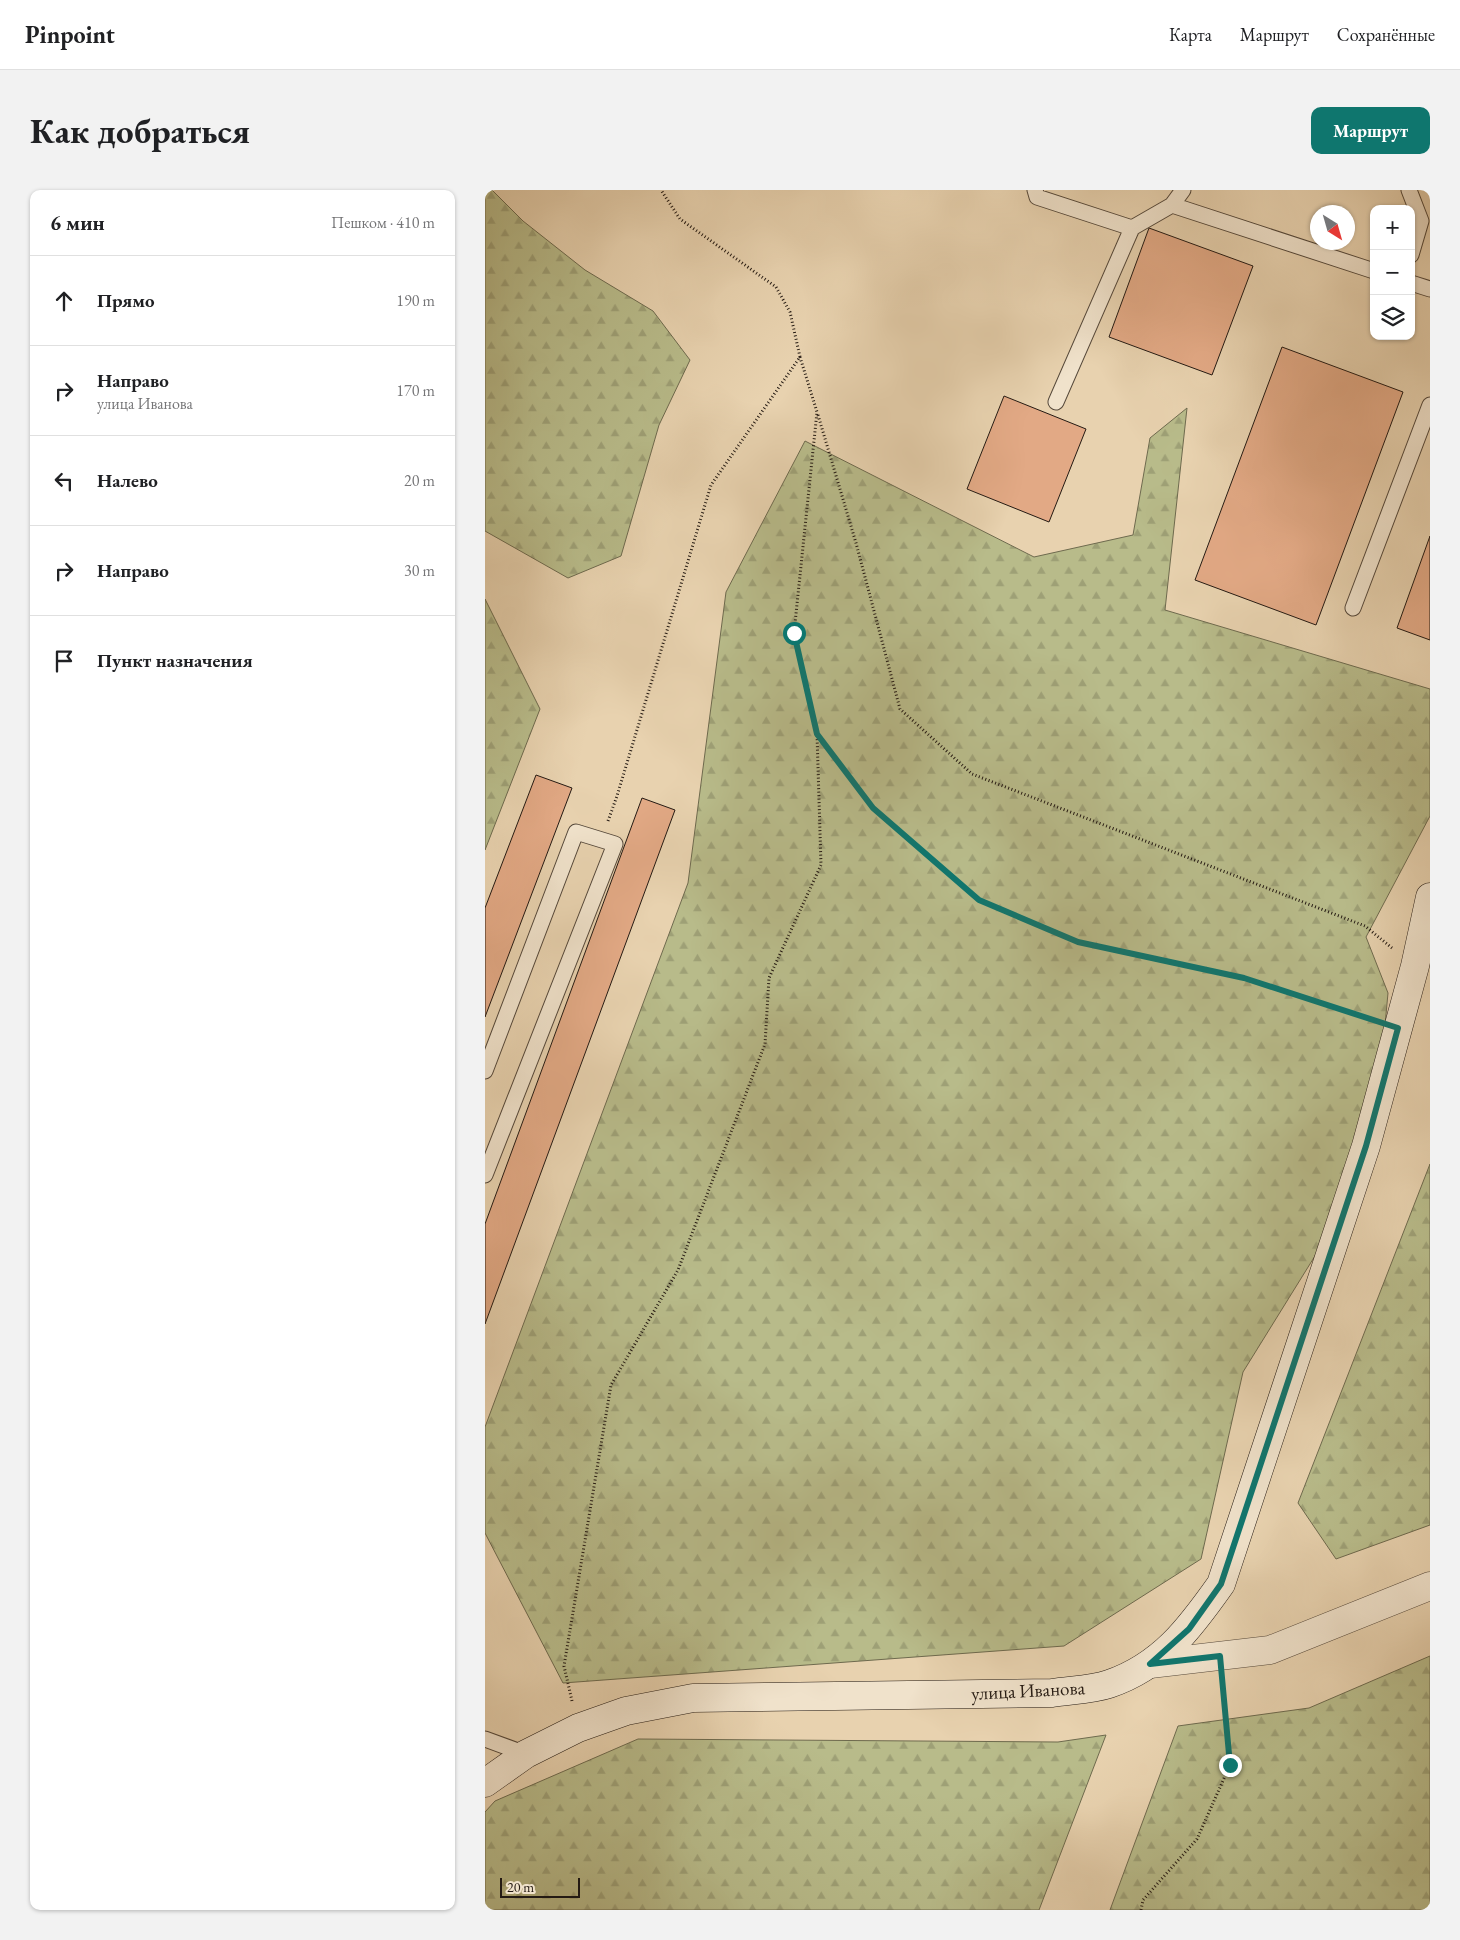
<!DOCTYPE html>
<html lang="ru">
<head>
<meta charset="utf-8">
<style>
	body { margin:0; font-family:"EB Garamond",serif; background:#f2f2f2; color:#202124 }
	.controls { position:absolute; right:15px; top:15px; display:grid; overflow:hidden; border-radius:10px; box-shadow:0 1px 4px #0004 }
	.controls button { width:45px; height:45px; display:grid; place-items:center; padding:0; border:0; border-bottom:1px solid #e0e0e0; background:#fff; color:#202124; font:25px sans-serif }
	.compass { position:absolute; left:825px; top:15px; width:45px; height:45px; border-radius:50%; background:#fff; box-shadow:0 1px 4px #0004; rotate:143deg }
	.scale { position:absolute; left:15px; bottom:12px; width:80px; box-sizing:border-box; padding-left:5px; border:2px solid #241a13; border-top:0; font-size:14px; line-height:18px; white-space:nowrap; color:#241a13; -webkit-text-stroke:4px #f0e2cb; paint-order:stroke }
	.stop { position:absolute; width:15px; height:15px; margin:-11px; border:4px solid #0f766e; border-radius:50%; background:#fff }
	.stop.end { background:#0f766e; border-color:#fff; box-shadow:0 1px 5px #0008 }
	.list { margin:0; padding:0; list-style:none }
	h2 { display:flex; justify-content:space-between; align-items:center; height:65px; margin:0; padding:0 20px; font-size:21px }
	h2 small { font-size:16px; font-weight:400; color:#757577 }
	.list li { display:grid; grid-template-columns:32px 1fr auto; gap:15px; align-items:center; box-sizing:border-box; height:90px; padding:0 20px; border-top:1px solid #e0e0e0 }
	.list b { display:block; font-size:19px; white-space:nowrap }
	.list p { margin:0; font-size:16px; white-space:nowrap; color:#757577 }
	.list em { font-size:16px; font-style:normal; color:#757577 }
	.icon { flex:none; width:28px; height:28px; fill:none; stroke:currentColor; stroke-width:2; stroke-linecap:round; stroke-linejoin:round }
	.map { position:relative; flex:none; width:945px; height:1720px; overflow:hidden; border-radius:10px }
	header { display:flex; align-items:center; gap:30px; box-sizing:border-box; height:70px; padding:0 25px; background:#fff; border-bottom:1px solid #e0e0e0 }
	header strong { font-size:24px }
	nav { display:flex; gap:28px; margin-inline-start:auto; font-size:18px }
	.intro { display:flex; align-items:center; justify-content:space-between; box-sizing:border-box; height:120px; padding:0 30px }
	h1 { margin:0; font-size:35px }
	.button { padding:12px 22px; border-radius:10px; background:#0f766e; color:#fff; font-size:18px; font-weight:700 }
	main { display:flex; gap:30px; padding:0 30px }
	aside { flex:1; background:#fff; border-radius:10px; box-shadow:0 1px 4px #0004 }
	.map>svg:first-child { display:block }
</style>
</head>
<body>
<header>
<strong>Pinpoint</strong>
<nav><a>Карта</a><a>Маршрут</a><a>Сохранённые</a></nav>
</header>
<div class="intro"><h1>Как добраться</h1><a class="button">Маршрут</a></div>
<main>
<aside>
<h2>6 мин<small>Пешком · 410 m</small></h2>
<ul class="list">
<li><svg class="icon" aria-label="ahead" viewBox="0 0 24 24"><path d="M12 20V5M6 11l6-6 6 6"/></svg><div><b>Прямо</b></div><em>190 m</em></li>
<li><svg class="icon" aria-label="right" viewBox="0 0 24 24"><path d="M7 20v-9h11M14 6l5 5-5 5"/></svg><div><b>Направо</b><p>улица Иванова</p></div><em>170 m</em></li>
<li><svg class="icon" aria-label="left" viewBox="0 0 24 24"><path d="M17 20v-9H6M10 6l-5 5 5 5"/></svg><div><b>Налево</b></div><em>20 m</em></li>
<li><svg class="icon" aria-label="right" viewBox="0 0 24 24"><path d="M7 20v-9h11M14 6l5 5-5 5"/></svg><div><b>Направо</b></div><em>30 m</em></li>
<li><svg class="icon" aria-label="arrive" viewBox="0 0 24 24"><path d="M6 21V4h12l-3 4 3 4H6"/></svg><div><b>Пункт назначения</b></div></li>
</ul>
</aside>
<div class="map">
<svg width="945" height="1720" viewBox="0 0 945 1720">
	<defs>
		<pattern id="forest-firs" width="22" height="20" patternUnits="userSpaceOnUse" patternTransform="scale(1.25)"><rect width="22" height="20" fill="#b8bb8a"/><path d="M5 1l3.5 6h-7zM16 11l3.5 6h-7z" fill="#9ea076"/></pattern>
	</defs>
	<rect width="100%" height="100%" fill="#e8d2af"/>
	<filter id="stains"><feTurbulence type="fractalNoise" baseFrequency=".004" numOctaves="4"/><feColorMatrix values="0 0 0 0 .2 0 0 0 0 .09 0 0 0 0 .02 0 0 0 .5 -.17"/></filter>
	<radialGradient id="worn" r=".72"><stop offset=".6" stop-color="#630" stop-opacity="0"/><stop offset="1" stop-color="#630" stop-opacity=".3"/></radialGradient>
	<path fill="url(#forest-firs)" stroke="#6e6a4e" d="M 0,0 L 7,0 L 38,31 L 100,80 L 168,121 L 205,170 L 174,235 L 136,366 L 83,388 L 0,341 Z
		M 702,218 L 680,420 L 945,499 L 945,626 L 881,747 L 903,803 L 887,974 L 758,1182 L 716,1369 L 579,1456 L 78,1493 L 0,1343 L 0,1237 L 203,693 L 241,402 L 320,251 L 549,367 L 648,345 L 665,248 Z
		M 0,409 L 55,519 L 0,660 Z
		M 945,974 L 945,1335 L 851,1369 L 813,1313 Z
		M 945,1466 L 945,1720 L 625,1720 L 693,1536 L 824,1518 Z
		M 621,1545 L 554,1720 L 0,1720 L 0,1622 L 10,1611 L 153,1549 L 573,1552 Z"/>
	<path fill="#e2a985" stroke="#241a13" d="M 664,38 L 768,76 L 727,185 L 624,147 Z
		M 797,157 L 918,202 L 831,435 L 710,390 Z
		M 519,206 L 601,239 L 564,332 L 482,299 Z
		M 945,346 L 945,450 L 912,438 Z
		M 51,585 L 87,598 L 0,827 L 0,718 Z
		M 157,608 L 190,620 L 0,1134 L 0,1034 Z"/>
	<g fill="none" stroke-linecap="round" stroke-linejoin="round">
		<g stroke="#55483a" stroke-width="17">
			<path id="lane" d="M 550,0 L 552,7 L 647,38 L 687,15 L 698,0
				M 924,0 L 936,31 L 926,65
				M 687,15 L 889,81
				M 926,93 L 945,99
				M 571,212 L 647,38
				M 868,418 L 945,215
				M 0,881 L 91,642 L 130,654 L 0,985
				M 0,1549 L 41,1564"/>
		</g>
		<g stroke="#55483a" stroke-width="29">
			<path id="street" d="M 665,1474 L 785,1460 L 945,1396"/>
		</g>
		<g stroke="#241a13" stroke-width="29">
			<path id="secondary" d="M 0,1593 L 41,1564 L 93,1538 L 141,1521 L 208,1508 L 567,1503 C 585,1500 606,1500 624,1494 C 677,1476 705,1438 736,1394 L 881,956 L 930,776 L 945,707"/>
		</g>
		<path stroke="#241a13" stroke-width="3" stroke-dasharray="1 2.5" stroke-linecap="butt" d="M 333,225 L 371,353 L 415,519 L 487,584 L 880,736 L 907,758
			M 333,544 L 388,618 L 494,710 L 593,752 L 759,788 L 889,830
			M 123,631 L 132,606 L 226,295 L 315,167 L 305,122 L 291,97 L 195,29 L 176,0
			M 87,1511 L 79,1476 L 126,1195 L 193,1080 L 280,854 L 284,788 L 336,675 L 332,544 L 309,443 L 332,222 L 315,167
			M 656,1720 L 658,1710 L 712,1649 L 745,1575 L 738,1491"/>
		<use href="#lane" stroke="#f0e2cb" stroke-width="15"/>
		<use href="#street" stroke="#f0e2cb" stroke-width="28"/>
		<use href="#secondary" stroke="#f0e2cb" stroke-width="28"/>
	</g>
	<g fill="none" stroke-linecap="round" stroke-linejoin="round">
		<path stroke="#0f766e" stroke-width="6" d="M 309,443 L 332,544 L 388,618 L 494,710 L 593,752 L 759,788 L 913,838 L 881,956 L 736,1394 L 704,1439 L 665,1474 L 735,1466 L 745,1575"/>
	</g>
	<g text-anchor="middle" stroke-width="4" stroke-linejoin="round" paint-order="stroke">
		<g font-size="19" fill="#241a13" stroke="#f0e2cb">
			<text transform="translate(543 1500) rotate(-3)" y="7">улица Иванова</text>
		</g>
	</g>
	<rect width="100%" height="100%" filter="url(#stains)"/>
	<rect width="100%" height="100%" fill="url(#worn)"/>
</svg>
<div class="controls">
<button>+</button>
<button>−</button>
<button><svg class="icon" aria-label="layers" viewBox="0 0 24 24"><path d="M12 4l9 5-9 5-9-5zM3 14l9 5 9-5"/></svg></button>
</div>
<svg class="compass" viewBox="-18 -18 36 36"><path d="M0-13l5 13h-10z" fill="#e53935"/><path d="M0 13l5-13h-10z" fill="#757577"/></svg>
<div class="scale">20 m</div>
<div class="stop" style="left:309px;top:443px"></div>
<div class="stop end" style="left:745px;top:1575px"></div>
</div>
</main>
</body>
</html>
